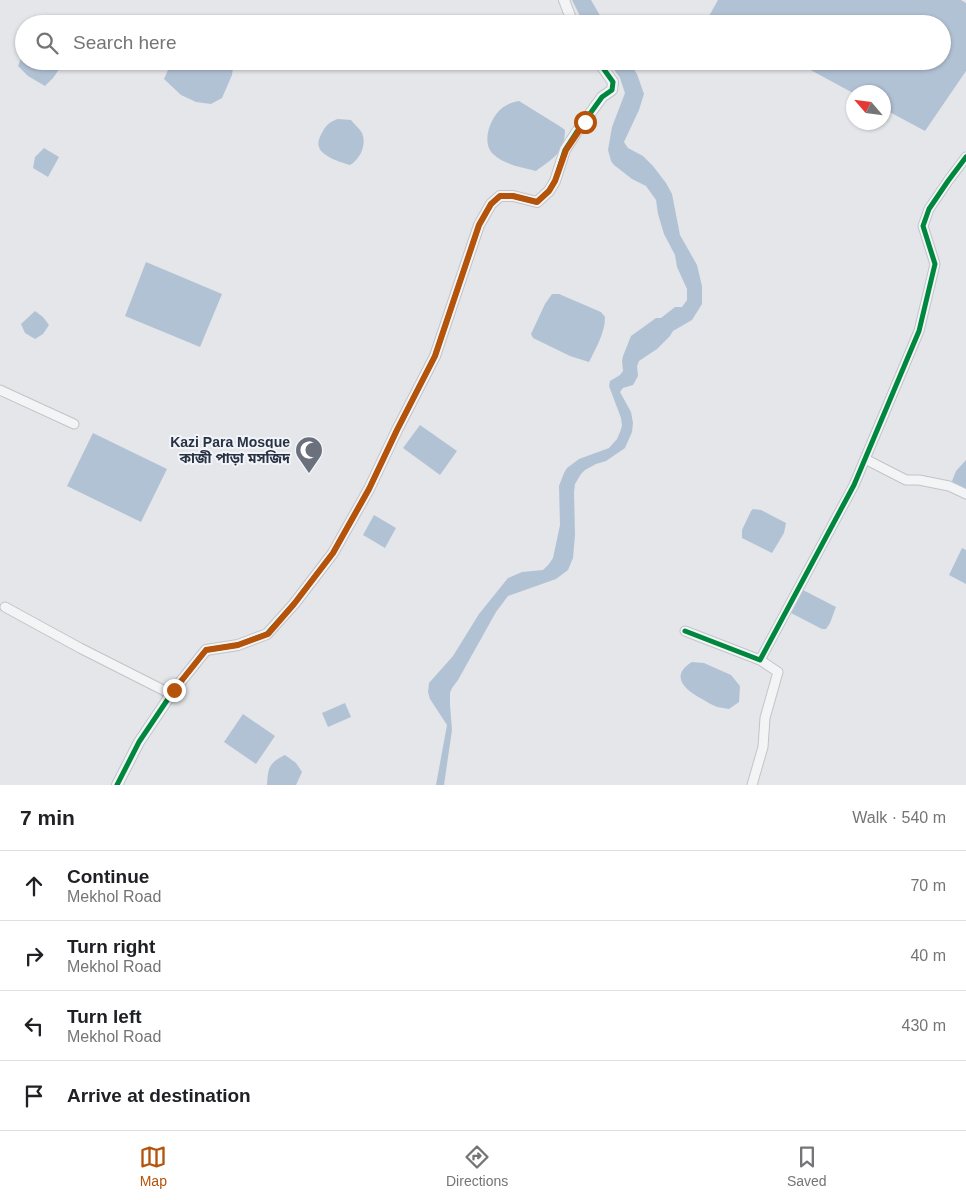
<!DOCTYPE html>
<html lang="en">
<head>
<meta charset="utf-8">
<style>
	body { margin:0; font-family:Arial,"Noto Sans Bengali",sans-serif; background:#f6f6f6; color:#202124 }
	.compass { position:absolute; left:846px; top:85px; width:45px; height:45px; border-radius:50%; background:#fff; box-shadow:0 1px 4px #0004; rotate:298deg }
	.stop { position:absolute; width:15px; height:15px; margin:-11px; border:4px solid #b45309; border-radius:50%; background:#fff }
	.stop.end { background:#b45309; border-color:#fff; box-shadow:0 1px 5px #0008 }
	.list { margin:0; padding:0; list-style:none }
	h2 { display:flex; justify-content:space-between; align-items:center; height:65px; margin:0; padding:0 20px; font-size:21px }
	h2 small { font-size:16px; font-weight:400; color:#757577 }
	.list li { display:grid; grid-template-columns:32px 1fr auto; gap:15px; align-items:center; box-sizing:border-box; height:70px; padding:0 20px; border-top:1px solid #e0e0e0 }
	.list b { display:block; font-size:19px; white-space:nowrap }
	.list p { margin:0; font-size:16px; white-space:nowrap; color:#757577 }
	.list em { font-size:16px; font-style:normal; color:#757577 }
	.icon { flex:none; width:28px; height:28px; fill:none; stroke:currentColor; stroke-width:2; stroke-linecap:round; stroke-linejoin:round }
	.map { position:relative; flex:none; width:966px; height:785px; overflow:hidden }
	.search { position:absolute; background:#fff; box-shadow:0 1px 4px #0004; left:15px; right:15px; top:15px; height:55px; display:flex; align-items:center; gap:12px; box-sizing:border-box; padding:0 18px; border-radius:28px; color:#757577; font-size:19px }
	.sheet { height:345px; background:#fff }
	nav { display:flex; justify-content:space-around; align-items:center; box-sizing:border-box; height:70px; border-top:1px solid #e0e0e0; background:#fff; font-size:14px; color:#757577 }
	nav a { display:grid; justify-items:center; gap:2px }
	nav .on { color:#b45309 }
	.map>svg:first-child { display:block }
</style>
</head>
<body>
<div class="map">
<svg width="966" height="785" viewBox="0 0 966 785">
	<rect width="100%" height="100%" fill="#e4e6e9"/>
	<path fill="#b2c2d5" d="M 572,0 L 591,0 L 605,24 L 584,24 Z
		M 718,0 L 961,0 L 966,3 L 966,71 L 925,131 L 884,109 L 884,92 L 853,93 L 794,61 L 942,61 L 942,24 L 724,24 L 709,16 Z
		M 24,51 L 24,61 L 62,61 L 64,62 L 53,78 L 45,86 L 28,76 L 18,66 Z
		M 172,61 L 234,61 L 232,75 L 222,98 L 211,104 L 196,102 L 181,95 L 164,79 Z
		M 608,61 L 628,61 L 637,74 L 644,94 L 639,110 L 624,142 L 628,148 L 643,156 L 653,166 L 666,183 L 672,194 L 680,235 L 697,265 L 702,286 L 702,304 L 692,320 L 673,331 L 670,336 L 657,349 L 639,361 L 637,366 L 638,376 L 633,385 L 623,388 L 620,392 L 631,412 L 633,423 L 632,432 L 625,448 L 606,461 L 596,464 L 585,470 L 581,474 L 575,484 L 574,492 L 575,535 L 573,558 L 568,570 L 556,579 L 508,596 L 496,612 L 458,680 L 452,688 L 450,693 L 450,705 L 452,730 L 444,785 L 436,785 L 447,725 L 430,699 L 428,692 L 429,683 L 453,656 L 479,614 L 508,578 L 522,572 L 543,570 L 549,564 L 553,558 L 560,525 L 559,486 L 564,473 L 567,468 L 579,459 L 609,448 L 617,439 L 620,432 L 622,426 L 621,418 L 609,386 L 610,381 L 620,375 L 623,371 L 622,361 L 623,356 L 631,336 L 656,318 L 661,318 L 675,307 L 682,307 L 687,300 L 687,289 L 677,267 L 675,255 L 664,234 L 658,214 L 656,200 L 646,186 L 632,179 L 614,165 L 611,161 L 608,150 L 612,127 L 625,93 L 620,78 Z
		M 519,101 L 561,127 L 565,130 C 565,153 552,159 536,171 C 521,167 505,165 493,154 C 481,142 490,118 502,108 C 507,104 513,102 519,101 Z
		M 338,119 L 351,120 C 354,124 360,129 362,133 C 367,145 360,159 350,165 C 342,163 321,156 319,147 C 317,142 320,136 323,131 C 326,125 331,121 338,119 Z
		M 44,148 L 59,157 L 48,177 L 33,168 L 35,157 Z
		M 146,262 L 222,294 L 200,347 L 125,316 Z
		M 552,294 L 559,294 L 601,312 L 605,317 C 605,333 596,348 589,362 L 570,356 L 533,338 L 531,334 L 545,304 Z
		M 35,311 L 43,317 L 49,325 L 43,334 L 35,339 L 25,333 L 21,324 Z
		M 420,425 L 457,451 L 440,475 L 403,448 Z
		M 93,433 L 167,469 L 141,522 L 67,486 Z
		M 966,460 L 966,491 L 955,485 L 952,481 L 956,471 Z
		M 753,509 L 761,510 L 786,523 L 784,533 L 772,553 L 742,538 L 742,530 L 751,511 Z
		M 374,515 L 396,528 L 385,548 L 363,535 Z
		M 962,548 L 966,550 L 966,584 L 949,575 Z
		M 803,590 L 836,607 L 830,623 L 826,629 L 822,629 L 791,613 Z
		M 692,662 L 704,663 L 731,675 L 740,686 L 739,702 L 729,709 C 725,708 721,708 717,707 C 712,705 707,702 702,699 C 685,690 669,676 692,662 Z
		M 345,703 L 351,717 L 328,727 L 322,713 Z
		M 243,714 L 275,736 L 256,764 L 224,742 Z
		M 285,755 L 296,763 L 302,772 L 296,785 L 267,785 C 268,767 269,763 285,755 Z"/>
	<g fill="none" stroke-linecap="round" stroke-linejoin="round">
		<g stroke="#c2c4c7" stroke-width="11">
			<path id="minor" d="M 0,390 L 74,424
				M 865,459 L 906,480 L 919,480 L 949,486 L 966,494
				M 5,607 L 80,648 L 171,694
				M 685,631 L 760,660 L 854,485 L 919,331 L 935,264 L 923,226 L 929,209 L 948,181 L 966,157
				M 752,785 L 763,747 L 765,718 L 778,672 L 760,660"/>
		</g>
		<g stroke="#c2c4c7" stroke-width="12">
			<path id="tertiary" d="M 564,0 L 573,24
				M 117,785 L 139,742 L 174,690 L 206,650 L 238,645 L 267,634 L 294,604 L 333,553 L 369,489 L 397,430 L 435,356 L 479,225 L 491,204 L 500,196 L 513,196 L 537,202 L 549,191 L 555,181 L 565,150 L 576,133 L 602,97 L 612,90 L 613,82 L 598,61"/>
		</g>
		<use href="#minor" stroke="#f3f4f6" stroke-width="9"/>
		<use href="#tertiary" stroke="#f3f4f6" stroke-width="10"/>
		<g stroke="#f1f4f8" stroke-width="8">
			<path id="cycleway" d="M 685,631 L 760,660 L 854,485 L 919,331 L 935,264 L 923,226 L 929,209 L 948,181 L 966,157
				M 117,785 L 139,742 L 174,690 L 206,650 L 238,645 L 267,634 L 294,604 L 333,553 L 369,489 L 397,430 L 435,356 L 479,225 L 491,204 L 500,196 L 513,196 L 537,202 L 549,191 L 555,181 L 565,150 L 576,133 L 602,97 L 612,90 L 613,82 L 598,61"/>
		</g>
		<use href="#cycleway" stroke="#00873e" stroke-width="5"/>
	</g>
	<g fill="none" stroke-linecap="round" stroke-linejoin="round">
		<path stroke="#b45309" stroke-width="6" d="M 174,690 L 206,650 L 238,645 L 268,634 L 294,604 L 333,553 L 369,489 L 397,430 L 435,356 L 479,225 L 491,204 L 500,196 L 513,196 L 537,202 L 549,191 L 555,181 L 566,150 L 585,122"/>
	</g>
	<defs>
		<g id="mosque-pin" transform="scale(1.4375)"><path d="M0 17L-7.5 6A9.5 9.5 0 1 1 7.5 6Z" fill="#6a717d" stroke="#f1f4f8"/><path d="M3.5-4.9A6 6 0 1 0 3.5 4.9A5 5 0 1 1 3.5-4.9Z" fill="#fff"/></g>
	</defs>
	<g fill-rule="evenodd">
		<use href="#mosque-pin" x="309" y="450"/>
	</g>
	<g text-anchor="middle" stroke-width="4" stroke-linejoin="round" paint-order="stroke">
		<g font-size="14" font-weight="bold" fill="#293243" stroke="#f1f4f8" text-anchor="end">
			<text x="290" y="447">Kazi Para Mosque<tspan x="290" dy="16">কাজী পাড়া মসজিদ</tspan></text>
		</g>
	</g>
</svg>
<svg class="compass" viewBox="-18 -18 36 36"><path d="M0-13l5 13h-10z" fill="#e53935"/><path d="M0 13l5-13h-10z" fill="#757577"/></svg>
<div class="stop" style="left:585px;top:122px"></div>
<div class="stop end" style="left:174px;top:690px"></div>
<div class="search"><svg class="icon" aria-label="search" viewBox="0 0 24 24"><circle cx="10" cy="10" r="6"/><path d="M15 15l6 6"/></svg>Search here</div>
</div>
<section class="sheet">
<h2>7 min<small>Walk · 540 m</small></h2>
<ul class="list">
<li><svg class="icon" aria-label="ahead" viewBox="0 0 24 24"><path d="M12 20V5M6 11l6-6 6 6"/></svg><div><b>Continue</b><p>Mekhol Road</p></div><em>70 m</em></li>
<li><svg class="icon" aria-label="right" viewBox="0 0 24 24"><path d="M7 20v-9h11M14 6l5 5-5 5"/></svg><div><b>Turn right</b><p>Mekhol Road</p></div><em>40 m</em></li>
<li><svg class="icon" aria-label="left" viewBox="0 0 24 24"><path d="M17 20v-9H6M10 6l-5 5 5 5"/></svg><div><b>Turn left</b><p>Mekhol Road</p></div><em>430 m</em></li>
<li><svg class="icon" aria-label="arrive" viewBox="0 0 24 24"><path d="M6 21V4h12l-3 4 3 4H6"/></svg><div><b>Arrive at destination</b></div></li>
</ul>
</section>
<nav>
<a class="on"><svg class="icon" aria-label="map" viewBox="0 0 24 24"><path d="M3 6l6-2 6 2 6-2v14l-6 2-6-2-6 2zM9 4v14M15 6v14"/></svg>Map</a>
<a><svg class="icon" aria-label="directions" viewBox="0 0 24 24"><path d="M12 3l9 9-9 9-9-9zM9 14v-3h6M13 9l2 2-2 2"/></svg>Directions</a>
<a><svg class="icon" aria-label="saved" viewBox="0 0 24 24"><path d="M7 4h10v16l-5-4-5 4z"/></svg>Saved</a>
</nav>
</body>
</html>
